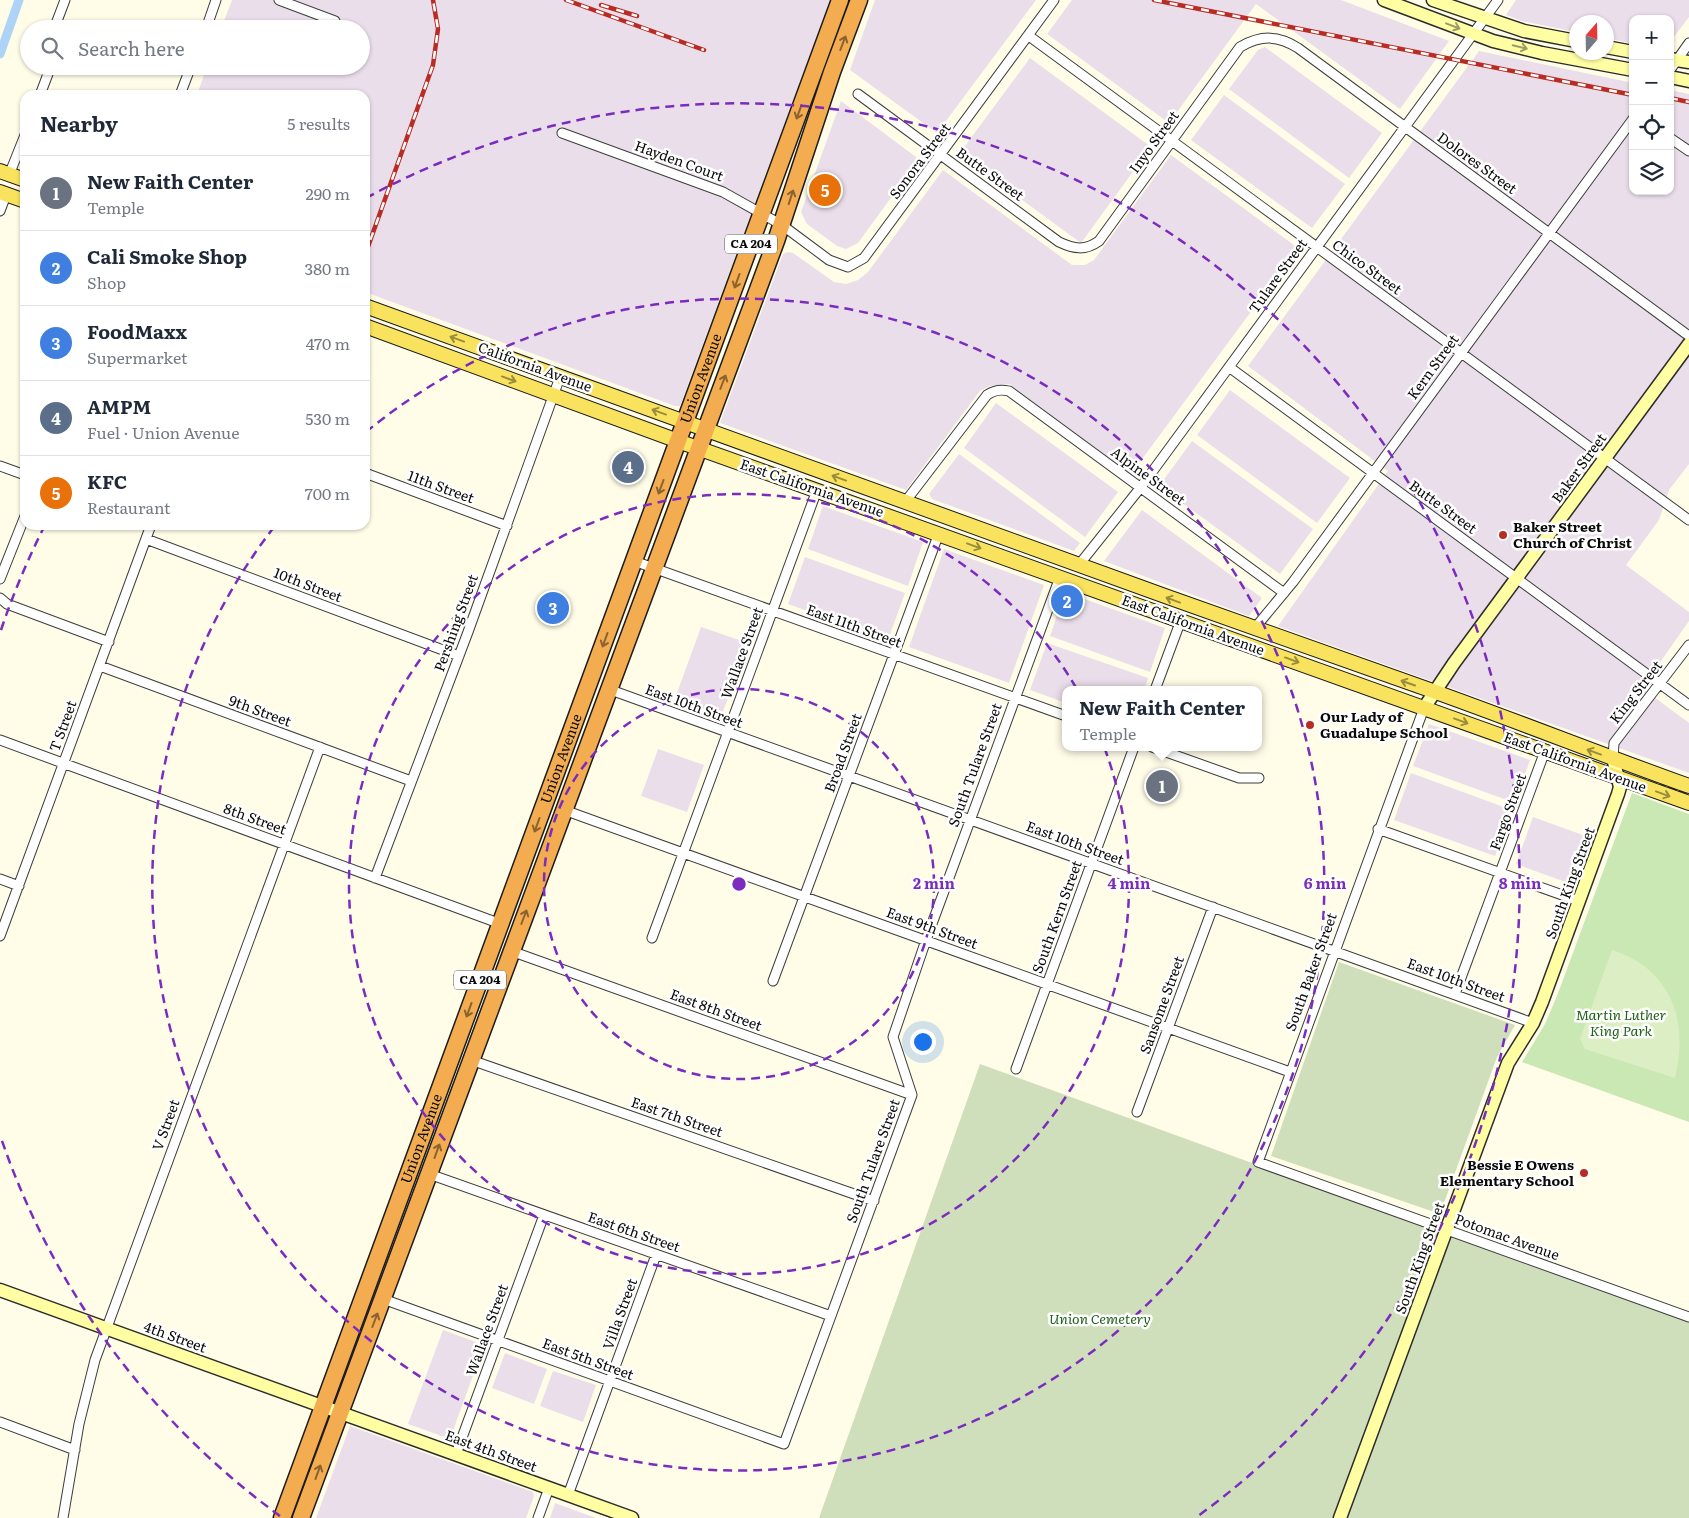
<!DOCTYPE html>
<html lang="en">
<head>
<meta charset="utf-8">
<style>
	body { margin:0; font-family:Literata,serif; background:#f2f2f3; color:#1f2937 }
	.controls { position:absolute; right:15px; top:15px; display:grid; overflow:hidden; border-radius:10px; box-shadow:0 1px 4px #0004 }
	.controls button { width:45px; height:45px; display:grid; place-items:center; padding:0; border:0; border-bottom:1px solid #e0e1e3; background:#fff; color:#1f2937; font:25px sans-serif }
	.compass { position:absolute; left:1569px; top:15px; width:45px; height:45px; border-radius:50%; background:#fff; box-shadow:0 1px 4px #0004; rotate:20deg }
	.you { position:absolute; left:922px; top:1041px; width:18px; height:18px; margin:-12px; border:4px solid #fff; border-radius:50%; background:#1a73e8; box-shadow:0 0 0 8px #1a73e833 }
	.badge { display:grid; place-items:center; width:32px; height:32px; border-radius:50%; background:#2563eb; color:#fff; font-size:16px; font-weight:700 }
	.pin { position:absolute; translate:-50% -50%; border:2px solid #fff; box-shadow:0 1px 5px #0006 }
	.popup { position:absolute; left:1062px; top:686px; width:200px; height:65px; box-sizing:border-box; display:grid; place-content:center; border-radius:10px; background:#fff; filter:drop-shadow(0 1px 4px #0005); font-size:16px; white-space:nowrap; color:#747a83 }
	.popup b { font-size:19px; color:#1f2937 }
	.popup::after { content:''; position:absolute; left:50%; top:100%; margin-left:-10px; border:10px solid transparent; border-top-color:#fff }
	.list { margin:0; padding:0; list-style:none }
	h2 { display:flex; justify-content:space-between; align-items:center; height:65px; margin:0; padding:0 20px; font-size:21px }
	h2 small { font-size:16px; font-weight:400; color:#747a83 }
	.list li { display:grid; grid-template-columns:32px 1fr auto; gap:15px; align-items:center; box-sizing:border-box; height:75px; padding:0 20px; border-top:1px solid #e0e1e3 }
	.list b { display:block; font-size:19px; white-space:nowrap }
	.list p { margin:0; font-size:16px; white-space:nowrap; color:#747a83 }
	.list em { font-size:16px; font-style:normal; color:#747a83 }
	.icon { flex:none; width:28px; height:28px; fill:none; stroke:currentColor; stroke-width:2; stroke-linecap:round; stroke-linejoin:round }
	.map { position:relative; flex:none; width:1689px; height:1518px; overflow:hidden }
	.search { position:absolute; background:#fff; box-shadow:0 1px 4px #0004; left:20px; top:20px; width:350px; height:55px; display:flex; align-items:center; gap:12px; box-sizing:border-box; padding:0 18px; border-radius:28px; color:#747a83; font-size:19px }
	.panel { position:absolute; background:#fff; box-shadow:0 1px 4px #0004; left:20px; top:90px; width:350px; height:440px; border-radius:15px }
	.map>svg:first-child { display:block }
</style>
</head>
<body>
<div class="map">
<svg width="1689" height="1518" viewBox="0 0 1689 1518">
	<rect width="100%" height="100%" fill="#fffde8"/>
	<path fill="#eadeea" d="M 232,0 L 830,0 L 680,406 L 675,406 L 365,292 L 365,95 L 197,95 L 207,66 L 361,66 L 361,29 L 221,29 Z
		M 875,0 L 1036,0 L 937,133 L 850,70 Z
		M 1072,0 L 1341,0 L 1449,41 L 1400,109 L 1256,4 L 1169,123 L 1047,34 Z
		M 1516,0 L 1689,0 L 1689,17 L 1670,42 L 1670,19 L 1633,19 L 1633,44 L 1607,38 L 1606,22 L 1576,22 L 1576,32 L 1522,21 L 1506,15 Z
		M 1265,47 L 1382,133 L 1349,178 L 1229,89 L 1258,50 Z
		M 1479,51 L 1633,83 L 1633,191 L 1670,191 L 1670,90 L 1689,94 L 1689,464 L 1669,490 L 1659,520 L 1626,565 L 1689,612 L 1689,621 L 1642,688 L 1689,723 L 1689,773 L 1278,626 L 1388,471 L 1248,366 Z
		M 1030,58 L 1151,147 L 1081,243 L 959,154 Z
		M 1224,95 L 1345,184 L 1312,228 L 1191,140 Z
		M 841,101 L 916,157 L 917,162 L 858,243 L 846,249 L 837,246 L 807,224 L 801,212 Z
		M 1171,155 L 1298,248 L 1131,474 L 1009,384 L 990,386 L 980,391 L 906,490 L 720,423 L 783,254 L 788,252 L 793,253 L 834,282 L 846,284 L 858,280 L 868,272 L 943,170 L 1072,265 L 1085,265 L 1094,260 Z
		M 1230,390 L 1350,478 L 1317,523 L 1197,435 Z
		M 996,403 L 1118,492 L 1085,537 L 964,448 Z
		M 1192,441 L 1313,529 L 1280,574 L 1159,486 Z
		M 959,454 L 1080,543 L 1074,551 L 932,499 L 929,494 Z
		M 823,506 L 923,542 L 908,586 L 808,549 Z
		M 1142,510 L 1262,598 L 1249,616 L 1104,561 Z
		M 944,549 L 1044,585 L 1009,683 L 909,647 Z
		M 805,557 L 905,593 L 888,640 L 788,604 Z
		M 1065,592 L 1165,628 L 1150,672 L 1050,636 Z
		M 701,627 L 748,643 L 721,717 L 674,701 Z
		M 1047,643 L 1148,678 L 1144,690 L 1066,690 L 1066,703 L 1030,690 Z
		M 1429,724 L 1530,760 L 1515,803 L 1413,766 Z
		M 658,749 L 704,765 L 687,812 L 641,796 Z
		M 1411,773 L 1512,810 L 1495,856 L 1394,820 Z
		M 1533,817 L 1591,838 L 1574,885 L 1516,864 Z
		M 443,1330 L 484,1345 L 450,1439 L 408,1424 Z
		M 505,1353 L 547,1369 L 534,1404 L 492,1388 Z
		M 553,1371 L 596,1385 L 583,1422 L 540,1406 Z
		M 350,1426 L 533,1492 L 534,1496 L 526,1518 L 316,1518 Z
		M 555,1503 L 596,1518 L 550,1518 Z"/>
	<path fill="#c9e8b3" d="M 1632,793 L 1689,814 L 1689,1122 L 1522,1062 L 1545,1024 L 1557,996 Z"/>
	<path fill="#cfdfbb" d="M 1339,962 L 1515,1025 L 1497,1057 L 1440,1214 L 1271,1156 Z
		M 980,1064 L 1689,1322 L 1689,1518 L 819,1518 Z"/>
	<path fill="#dcefc4" d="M 1612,950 C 1671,969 1689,1020 1675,1078 L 1585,1049 L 1580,1039 Z"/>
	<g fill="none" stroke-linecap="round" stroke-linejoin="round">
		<path stroke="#add3f6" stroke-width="9" d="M 0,54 L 19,0"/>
		<g stroke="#3d3d3d" stroke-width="11">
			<path id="street" d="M 279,0 L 335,21
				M 54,29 L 65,0
				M 206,29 L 216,0
				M 1029,36 L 1689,520
				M 1670,70 L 1689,43
				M 858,94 L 1059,242 C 1074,249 1085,251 1099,241 L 1240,47 C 1261,35 1278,35 1298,48 L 1689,336
				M 40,95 L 51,66
				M 180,95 L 191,66
				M 562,133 L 723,192 L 782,225 L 829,260 L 848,267 L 864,258 L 1054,0
				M 1670,138 L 1689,151
				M 9,175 L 25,135
				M 0,211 L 6,195
				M 1229,367 L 1689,705
				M 0,466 L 25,475
				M 365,473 L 507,526
				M 905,502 L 987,395 C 994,390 1000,389 1009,391 L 1284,593
				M 146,539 L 459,656
				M 634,561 L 1066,716
				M 1078,566 L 1141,487 L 1498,0
				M 0,579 L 25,516
				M 0,598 L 7,604 L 109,642
				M 1254,629 L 1293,582 L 1633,119
				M 100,666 L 411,781
				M 608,689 L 1533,1023
				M 1155,690 L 1181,620
				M 1424,708 L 1258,1162 L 1689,1317
				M 0,740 L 501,924
				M 1152,747 L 1239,778 L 1259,778
				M 1613,758 L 1614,743 L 1689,645
				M 564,810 L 1290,1072
				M 1378,829 L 1579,901
				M 375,878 L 468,632 L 560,377
				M 0,879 L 19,886
				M 0,936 L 151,525
				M 652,938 L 817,490
				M 511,951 L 912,1095
				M 773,981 L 939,533
				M 1455,994 L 1545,751
				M 471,1060 L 874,1201
				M 1016,1069 L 1134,747
				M 1137,1112 L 1213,907
				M 429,1174 L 831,1316
				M 383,1299 L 784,1444 L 912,1095 L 893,1037 L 926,940 L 1060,577
				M 0,1422 L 75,1450
				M 456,1454 L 544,1215
				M 568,1495 L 656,1255
				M 63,1518 L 79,1424 L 95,1360 L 320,747
				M 538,1518 L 549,1488"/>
		</g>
		<g stroke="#2c2c2c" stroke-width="15">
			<path id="secondary" d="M 1384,0 L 1493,41 L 1542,53 L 1633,70
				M 1433,0 L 1524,31 L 1576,41
				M 1606,47 L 1633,52
				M 1670,59 L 1689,62
				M 1670,77 L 1689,81
				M 1424,708 L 1454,663 L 1689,344
				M 0,1290 L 632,1518
				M 1340,1518 L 1508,1063 L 1533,1023 L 1542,1002 L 1618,794 L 1620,787 L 1613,758"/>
		</g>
		<g stroke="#1b1b1b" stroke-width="16">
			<path id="primary" d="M 0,171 L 25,180
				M 0,192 L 25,201
				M 365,306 C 720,435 1074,565 1430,690 C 1517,721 1602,755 1689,786
				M 365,326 L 678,441 L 1689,803"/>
		</g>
		<g stroke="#1b1b1b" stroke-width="19">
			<g id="highway">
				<path id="s1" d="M 282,1518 L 840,0"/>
				<path d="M 301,1518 L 776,241 L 832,72 L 859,0"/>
			</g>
		</g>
		<use href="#street" stroke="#fff" stroke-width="9"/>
		<use href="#secondary" stroke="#fffea3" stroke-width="12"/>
		<use href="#primary" stroke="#f9e35e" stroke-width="14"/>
		<use href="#highway" stroke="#f4ac50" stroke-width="16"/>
		<g stroke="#b92c24" stroke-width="4.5">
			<path id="rail" d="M 566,0 L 704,50
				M 1154,0 L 1633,95
				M 601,5 L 637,16
				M 1670,98 L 1689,102
				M 365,255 L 433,65 L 438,29 L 433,0"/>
		</g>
		<use href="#rail" stroke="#fff" stroke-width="2.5" stroke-dasharray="8" stroke-linecap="butt"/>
	</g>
	<defs><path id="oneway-shaft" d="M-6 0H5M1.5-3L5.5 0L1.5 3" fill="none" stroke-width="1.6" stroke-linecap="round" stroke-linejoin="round" transform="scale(1.25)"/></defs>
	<g stroke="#9d9c66">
		<use href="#oneway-shaft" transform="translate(1453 26) rotate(21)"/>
		<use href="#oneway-shaft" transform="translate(1520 47) rotate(14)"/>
	</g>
	<g stroke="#8b6330">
		<use href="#oneway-shaft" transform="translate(843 43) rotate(-69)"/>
		<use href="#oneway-shaft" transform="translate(799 112) rotate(110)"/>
		<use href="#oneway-shaft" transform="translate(791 197) rotate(-72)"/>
		<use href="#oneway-shaft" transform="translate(737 281) rotate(110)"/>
		<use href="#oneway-shaft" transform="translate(723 382) rotate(-69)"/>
		<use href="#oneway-shaft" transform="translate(661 487) rotate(110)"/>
		<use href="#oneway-shaft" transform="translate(605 640) rotate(110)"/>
		<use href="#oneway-shaft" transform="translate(537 825) rotate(110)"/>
		<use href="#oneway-shaft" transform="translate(524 917) rotate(-69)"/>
		<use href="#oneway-shaft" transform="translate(469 1010) rotate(110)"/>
		<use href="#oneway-shaft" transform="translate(437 1151) rotate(-70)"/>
		<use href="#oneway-shaft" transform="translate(375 1320) rotate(-69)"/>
		<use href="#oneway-shaft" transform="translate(318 1472) rotate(-70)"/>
	</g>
	<g stroke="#998c3c">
		<use href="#oneway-shaft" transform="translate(457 339) rotate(-160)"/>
		<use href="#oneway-shaft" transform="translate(509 379) rotate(20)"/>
		<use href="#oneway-shaft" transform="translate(659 412) rotate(-160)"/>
		<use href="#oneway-shaft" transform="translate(839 478) rotate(-160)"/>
		<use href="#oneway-shaft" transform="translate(974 546) rotate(20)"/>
		<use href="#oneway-shaft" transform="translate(1173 600) rotate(-160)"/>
		<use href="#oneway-shaft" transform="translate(1292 660) rotate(20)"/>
		<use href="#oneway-shaft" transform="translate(1408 683) rotate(-161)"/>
		<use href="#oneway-shaft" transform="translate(1461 721) rotate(20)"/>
		<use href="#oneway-shaft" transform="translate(1594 752) rotate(-160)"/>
		<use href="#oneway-shaft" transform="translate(1663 794) rotate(20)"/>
	</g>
	<g fill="none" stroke="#7b2cbf" stroke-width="2.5" stroke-dasharray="9 6">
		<circle cx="739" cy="884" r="195"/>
		<circle cx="739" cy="884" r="390"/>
		<path d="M366 432A586 586 0 1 1 274 527"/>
		<path d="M280 1516A781 781 0 0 1 1 1138M1 630A781 781 0 0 1 43 529M366 198A781 781 0 0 1 1198 1516"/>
	</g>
	<g fill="#b92c24" stroke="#fff" stroke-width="2">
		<circle cx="1503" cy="535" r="5"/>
		<circle cx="1310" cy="725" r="5"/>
		<circle cx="1584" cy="1173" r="5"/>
	</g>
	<g text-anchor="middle" stroke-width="5" stroke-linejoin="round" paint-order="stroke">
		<g fill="#fff" stroke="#545454" stroke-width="1">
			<rect x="725" y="234.5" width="52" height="19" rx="4"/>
			<rect x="454" y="970.5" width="52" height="19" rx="4"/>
		</g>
		<g font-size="12" font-weight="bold" fill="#0a0a0a">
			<text x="751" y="248">CA 204</text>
			<text x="480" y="984">CA 204</text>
		</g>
		<g font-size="14" fill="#0a0a0a" stroke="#fff">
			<text transform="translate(1154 142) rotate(-54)" y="5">Inyo Street</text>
			<text transform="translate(679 161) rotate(20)" y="5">Hayden Court</text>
			<text transform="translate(920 161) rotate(-53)" y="5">Sonora Street</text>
			<text transform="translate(1477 163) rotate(36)" y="5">Dolores Street</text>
			<text transform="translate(990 174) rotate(36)" y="5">Butte Street</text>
			<text transform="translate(1367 267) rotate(36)" y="5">Chico Street</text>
			<text transform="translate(1278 276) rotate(-54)" y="5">Tulare Street</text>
			<text transform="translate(535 367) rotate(20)" y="5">California Avenue</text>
			<text transform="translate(1433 367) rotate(-54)" y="5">Kern Street</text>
			<text dy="5" stroke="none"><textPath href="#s1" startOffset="1214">Union Avenue</textPath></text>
			<text transform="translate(1579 468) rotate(-54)" y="5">Baker Street</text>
			<text transform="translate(1148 476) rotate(36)" y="5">Alpine Street</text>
			<text transform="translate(441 487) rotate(20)" y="5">11th Street</text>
			<text transform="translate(812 488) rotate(19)" y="5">East California Avenue</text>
			<text transform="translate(1443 507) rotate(36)" y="5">Butte Street</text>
			<text transform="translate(308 585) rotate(21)" y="5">10th Street</text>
			<text transform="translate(456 623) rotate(-70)" y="5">Pershing Street</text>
			<text transform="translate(1193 625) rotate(20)" y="5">East California Avenue</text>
			<text transform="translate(854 626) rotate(20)" y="5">East 11th Street</text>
			<text transform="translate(742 653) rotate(-70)" y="5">Wallace Street</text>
			<text transform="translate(1636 692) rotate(-52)" y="5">King Street</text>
			<text transform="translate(694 706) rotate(20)" y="5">East 10th Street</text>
			<text transform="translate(260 711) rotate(20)" y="5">9th Street</text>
			<text transform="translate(63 726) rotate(-70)" y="5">T Street</text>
			<text transform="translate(843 753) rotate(-70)" y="5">Broad Street</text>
			<text dy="5" stroke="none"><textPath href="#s1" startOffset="809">Union Avenue</textPath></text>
			<text transform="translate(1575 762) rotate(20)" y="5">East California Avenue</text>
			<text transform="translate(975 765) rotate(-70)" y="5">South Tulare Street</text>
			<text transform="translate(1508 812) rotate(-70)" y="5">Fargo Street</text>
			<text transform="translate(255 819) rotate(20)" y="5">8th Street</text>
			<text transform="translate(1075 843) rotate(20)" y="5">East 10th Street</text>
			<text transform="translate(1570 883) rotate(-70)" y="5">South King Street</text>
			<text transform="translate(1057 917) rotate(-70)" y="5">South Kern Street</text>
			<text transform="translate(932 928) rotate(20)" y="5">East 9th Street</text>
			<text transform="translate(1311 972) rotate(-70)" y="5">South Baker Street</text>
			<text transform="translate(1456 980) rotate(20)" y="5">East 10th Street</text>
			<text transform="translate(1162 1005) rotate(-70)" y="5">Sansome Street</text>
			<text transform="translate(716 1010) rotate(20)" y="5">East 8th Street</text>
			<text transform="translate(677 1117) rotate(19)" y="5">East 7th Street</text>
			<text transform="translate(166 1125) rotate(-70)" y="5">V Street</text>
			<text dy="5" stroke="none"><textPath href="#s1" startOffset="404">Union Avenue</textPath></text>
			<text transform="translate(873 1161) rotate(-70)" y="5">South Tulare Street</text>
			<text transform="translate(634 1232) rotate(19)" y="5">East 6th Street</text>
			<text transform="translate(1507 1237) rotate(20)" y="5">Potomac Avenue</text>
			<text transform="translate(1420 1258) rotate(-70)" y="5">South King Street</text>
			<text transform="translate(620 1314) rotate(-70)" y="5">Villa Street</text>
			<text transform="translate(487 1330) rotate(-70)" y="5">Wallace Street</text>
			<text transform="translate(175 1337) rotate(20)" y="5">4th Street</text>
			<text transform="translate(588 1359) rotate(20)" y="5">East 5th Street</text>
			<text transform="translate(491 1451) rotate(20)" y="5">East 4th Street</text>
		</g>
		<g font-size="14" font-weight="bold" fill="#0a0a0a" stroke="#fff" text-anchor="start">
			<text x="1513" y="532">Baker Street<tspan x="1513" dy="16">Church of Christ</tspan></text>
			<text x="1320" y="722">Our Lady of<tspan x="1320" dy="16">Guadalupe School</tspan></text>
			<text x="1574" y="1170" text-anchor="end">Bessie E Owens<tspan x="1574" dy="16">Elementary School</tspan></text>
		</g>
		<g font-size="14" font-style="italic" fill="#23611c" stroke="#fff">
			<text x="1621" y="1020">Martin Luther<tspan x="1621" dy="16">King Park</tspan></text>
			<text x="1100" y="1324">Union Cemetery</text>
		</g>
	</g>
	<circle cx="739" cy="884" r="8" fill="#7b2cbf" stroke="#fff" stroke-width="2.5"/>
	<g font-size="15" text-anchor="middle" font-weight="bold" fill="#7b2cbf" stroke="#fff" stroke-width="5" stroke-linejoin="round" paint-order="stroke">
		<text x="934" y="889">2 min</text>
		<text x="1129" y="889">4 min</text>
		<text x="1325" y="889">6 min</text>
		<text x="1520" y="889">8 min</text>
	</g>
</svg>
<div class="controls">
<button>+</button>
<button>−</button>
<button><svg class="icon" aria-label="locate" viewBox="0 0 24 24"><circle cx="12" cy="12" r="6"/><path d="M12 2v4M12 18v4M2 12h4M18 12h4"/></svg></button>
<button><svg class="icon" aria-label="layers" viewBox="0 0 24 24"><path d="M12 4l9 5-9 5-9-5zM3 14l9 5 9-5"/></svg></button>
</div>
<svg class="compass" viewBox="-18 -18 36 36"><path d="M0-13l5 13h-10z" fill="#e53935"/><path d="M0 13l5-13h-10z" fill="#747a83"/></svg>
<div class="you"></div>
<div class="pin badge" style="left:1162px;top:786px;background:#6b7280">1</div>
<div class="popup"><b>New Faith Center</b>Temple</div>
<div class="pin badge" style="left:1067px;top:601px;background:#3f7fe0">2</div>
<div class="pin badge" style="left:553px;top:608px;background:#3f7fe0">3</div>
<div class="pin badge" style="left:628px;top:467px;background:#5c6f8a">4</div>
<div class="pin badge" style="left:825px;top:190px;background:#e8710a">5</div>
<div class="search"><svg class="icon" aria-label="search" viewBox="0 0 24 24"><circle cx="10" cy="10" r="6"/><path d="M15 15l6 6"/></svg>Search here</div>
<section class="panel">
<h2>Nearby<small>5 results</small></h2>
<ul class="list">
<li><span class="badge" style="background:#6b7280">1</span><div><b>New Faith Center</b><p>Temple</p></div><em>290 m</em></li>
<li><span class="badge" style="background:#3f7fe0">2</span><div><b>Cali Smoke Shop</b><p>Shop</p></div><em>380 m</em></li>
<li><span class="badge" style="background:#3f7fe0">3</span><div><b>FoodMaxx</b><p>Supermarket</p></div><em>470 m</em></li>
<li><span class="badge" style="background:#5c6f8a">4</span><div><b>AMPM</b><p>Fuel · Union Avenue</p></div><em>530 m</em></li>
<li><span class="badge" style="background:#e8710a">5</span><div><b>KFC</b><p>Restaurant</p></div><em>700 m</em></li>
</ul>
</section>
</div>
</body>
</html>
